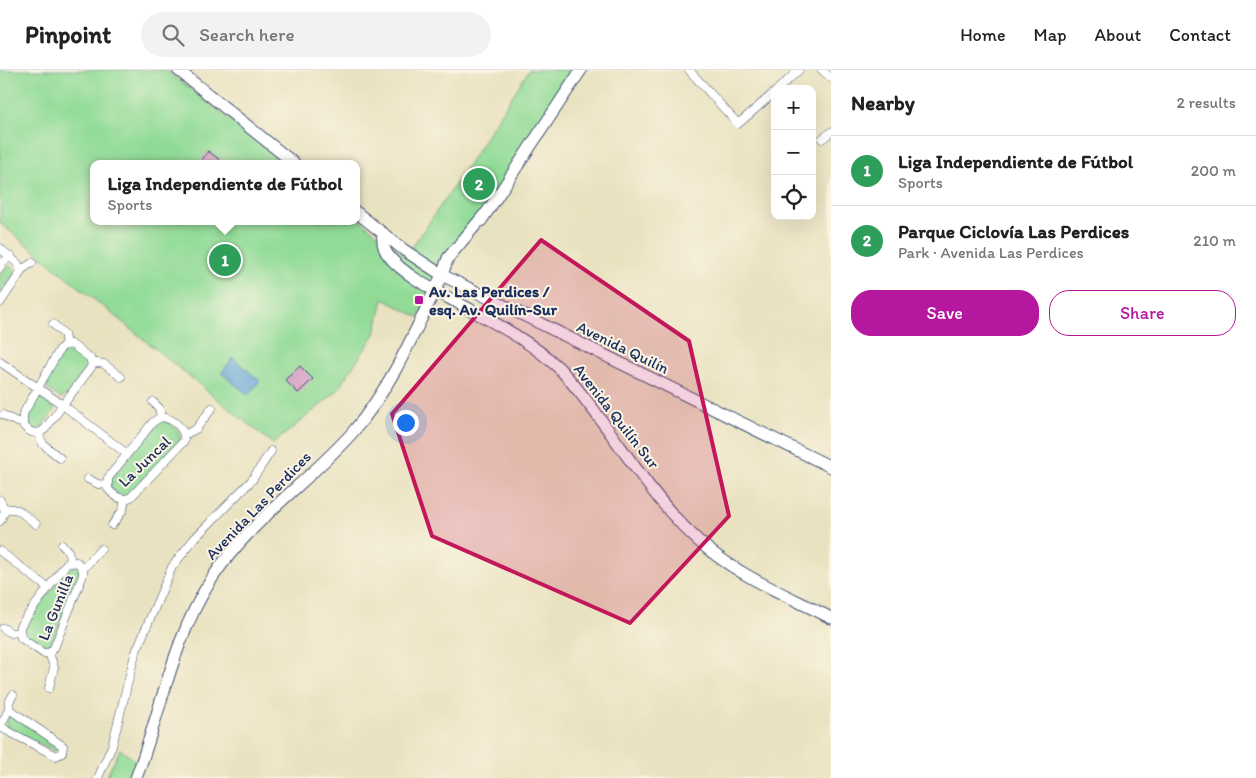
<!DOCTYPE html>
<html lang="en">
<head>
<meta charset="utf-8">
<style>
	body { margin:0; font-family:Itim,sans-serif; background:#f2f2f2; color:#222 }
	.controls { position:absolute; right:15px; top:15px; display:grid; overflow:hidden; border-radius:10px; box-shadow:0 5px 20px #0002 }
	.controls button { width:45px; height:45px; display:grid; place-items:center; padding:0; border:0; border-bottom:1px solid #e0e0e0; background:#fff; color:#222; font:25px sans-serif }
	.you { position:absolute; left:405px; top:352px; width:18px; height:18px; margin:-12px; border:4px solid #fff; border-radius:50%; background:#1a73e8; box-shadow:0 0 0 8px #1a73e833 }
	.badge { display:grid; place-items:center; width:32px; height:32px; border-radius:50%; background:#b5179e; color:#fff; font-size:16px; font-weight:700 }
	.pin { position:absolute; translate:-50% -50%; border:2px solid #fff; box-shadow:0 1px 5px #0006 }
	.popup { position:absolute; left:90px; top:90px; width:270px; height:65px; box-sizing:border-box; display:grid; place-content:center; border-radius:10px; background:#fff; filter:drop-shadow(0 1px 4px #0005); font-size:16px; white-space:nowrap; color:#767676 }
	.popup b { font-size:19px; color:#222 }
	.popup::after { content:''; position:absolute; left:50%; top:100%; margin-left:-10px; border:10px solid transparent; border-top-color:#fff }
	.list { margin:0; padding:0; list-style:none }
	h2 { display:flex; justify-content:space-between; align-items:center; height:65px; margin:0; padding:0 20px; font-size:21px }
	h2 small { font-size:16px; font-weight:400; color:#767676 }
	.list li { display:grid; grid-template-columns:32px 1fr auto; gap:15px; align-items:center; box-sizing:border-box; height:70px; padding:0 20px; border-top:1px solid #e0e0e0 }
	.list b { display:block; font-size:19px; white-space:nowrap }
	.list p { margin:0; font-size:16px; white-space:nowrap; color:#767676 }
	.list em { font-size:16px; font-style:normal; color:#767676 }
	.actions { display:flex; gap:10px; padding:15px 20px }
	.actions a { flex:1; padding:11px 0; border:1px solid #b5179e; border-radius:20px; text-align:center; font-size:18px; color:#b5179e }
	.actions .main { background:#b5179e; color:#fff }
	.icon { flex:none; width:28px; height:28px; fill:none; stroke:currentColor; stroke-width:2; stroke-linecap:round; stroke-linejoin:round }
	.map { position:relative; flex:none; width:831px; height:708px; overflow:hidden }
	header { display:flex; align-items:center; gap:30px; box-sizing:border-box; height:70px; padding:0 25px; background:#fff; border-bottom:1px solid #e0e0e0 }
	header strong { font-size:24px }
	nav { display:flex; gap:28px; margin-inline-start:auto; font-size:18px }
	.search { width:350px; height:45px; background:#f2f2f2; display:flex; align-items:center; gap:12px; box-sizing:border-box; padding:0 18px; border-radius:28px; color:#767676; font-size:19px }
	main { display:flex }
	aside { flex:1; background:#fff }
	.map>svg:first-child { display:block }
</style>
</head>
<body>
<header>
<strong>Pinpoint</strong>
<div class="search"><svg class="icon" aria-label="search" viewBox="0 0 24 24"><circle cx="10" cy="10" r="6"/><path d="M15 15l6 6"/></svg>Search here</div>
<nav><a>Home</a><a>Map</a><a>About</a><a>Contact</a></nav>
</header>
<main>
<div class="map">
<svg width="831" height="708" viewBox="0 0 831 708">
	<rect width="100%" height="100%" fill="#fcf5e5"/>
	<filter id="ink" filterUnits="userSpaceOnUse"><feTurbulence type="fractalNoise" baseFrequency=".02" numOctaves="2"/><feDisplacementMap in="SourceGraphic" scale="10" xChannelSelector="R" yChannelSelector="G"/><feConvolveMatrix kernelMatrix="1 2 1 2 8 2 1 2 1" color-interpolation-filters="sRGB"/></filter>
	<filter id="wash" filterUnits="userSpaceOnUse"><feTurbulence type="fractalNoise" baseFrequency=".0096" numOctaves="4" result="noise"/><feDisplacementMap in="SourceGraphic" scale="20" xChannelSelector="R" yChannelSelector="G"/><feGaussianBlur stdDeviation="1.12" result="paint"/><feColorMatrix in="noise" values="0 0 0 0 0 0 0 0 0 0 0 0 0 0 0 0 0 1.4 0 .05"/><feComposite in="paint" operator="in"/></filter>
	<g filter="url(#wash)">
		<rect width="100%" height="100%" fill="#e9e2c0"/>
		<path fill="#91db97" stroke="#56857a" d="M 0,0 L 166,0 L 287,94 L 94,94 L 94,151 L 356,151 L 356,147 L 406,186 L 463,103 L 529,0 L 577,0 L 469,164 L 418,247 L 383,229 L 375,264 L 335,323 L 273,374 L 0,153 Z
			M 8,196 L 13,197 L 16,203 L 0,224 L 0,204 Z
			M 71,277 L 86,289 L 88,296 L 66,326 L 60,328 L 46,318 L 45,313 L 64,279 Z
			M 40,327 L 52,333 L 54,340 L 43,356 L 35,360 L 27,356 C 25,345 30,333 40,327 Z
			M 160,351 L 168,352 L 178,360 L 180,370 L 129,424 L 122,426 L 111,419 L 111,409 L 156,352 Z
			M 75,495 L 79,499 L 80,505 L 49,579 L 45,580 L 26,567 L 23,558 L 68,497 Z
			M 10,644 L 58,676 L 59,680 L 55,681 L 5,656 Z
			M 120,679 L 136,691 L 129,708 L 106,708 Z"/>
		<path fill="#61a5d6" stroke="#3e6a9a" d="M 233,288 L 260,311 L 248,325 L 221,303 Z"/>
		<g id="blocks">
			<path fill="#d19cc3" d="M 208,81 L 220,90 L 217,94 L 199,94 Z
				M 300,296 L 313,309 L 298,323 L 285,310 Z"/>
		</g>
	</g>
	<g filter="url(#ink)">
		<use href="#blocks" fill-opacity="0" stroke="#3a4a6d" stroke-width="1"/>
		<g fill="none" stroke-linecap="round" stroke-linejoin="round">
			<g stroke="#3a4a6d" stroke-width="9">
				<path id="street" d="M 689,0 L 738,54 L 775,22
					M 822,0 L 831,8
					M 778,19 L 799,0
					M 822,69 L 831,62
					M 0,178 L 18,194 L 21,202 L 0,233
					M 0,198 L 3,192 L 11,186
					M 21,200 L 32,193
					M 53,254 L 64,264 L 66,274
					M 71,274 L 90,288 L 92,296 L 45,359 C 37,366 30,363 23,355 L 23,344 L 60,279 L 63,276 Z
					M 0,292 L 63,335 L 127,384
					M 92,292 L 104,294 L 121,307
					M 153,332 L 159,338 L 161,347
					M 3,345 L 17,352 L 22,352
					M 161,347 C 172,348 186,358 184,371 L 131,427 C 122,432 114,426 108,419 L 108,408 L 153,352 Z
					M 38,363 L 43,374 L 60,388
					M 184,365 L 196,359 L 212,338
					M 88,409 L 98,414 L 107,415
					M 0,430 L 5,441 L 0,451
					M 5,438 L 18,440 L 36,454
					M 112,455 L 123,440 L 125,429
					M 62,475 L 68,481 L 71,491
					M 0,481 L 48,518
					M 3,558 L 11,563 L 19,562
					M 49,583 L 43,583 L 21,568 L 20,556 L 66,494 L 77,492 L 83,499
					M 49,583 L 54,578 L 83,505 L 83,499 L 101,479
					M 49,583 L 54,597 L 49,618
					M 0,657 L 56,686 L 62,683 L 63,676 L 9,639
					M 0,657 L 9,639 L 9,632 L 13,625
					M 98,708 L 112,676 L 135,584 L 172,497 L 194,469 L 252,410 L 271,381"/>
			</g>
			<g stroke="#3a4a6d" stroke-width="13">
				<path id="secondary" d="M 178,0 L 295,94
					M 356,142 L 404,180 L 442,205 L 831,397
					M 481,151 L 581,0
					M 383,163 C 382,171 383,178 388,185 C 404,206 438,222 460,234 C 495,253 530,271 559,298 C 612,355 648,430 708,479 C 745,509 789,526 831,548
					M 136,708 C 161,642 173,567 213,507 C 248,453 309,411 352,363 C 392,317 416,259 442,205 L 448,188 L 484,145"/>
			</g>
			<use href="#street" stroke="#fff" stroke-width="8"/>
			<use href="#secondary" stroke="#fff" stroke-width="11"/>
		</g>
	</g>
	<path fill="#c2185b" fill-opacity="0.2" stroke="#c2185b" stroke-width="4" stroke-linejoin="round" d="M 541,170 L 689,271 L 729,446 L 630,553 L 432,466 L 392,344 Z"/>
	<rect fill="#b5179e" stroke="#fcf5e5" stroke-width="2" x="414" y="225" width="10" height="10" rx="2.5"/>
	<g text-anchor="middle" stroke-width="4" stroke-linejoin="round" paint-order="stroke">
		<g font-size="16" font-weight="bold" fill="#1b2f5e" stroke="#fcf5e5" text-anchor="start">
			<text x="429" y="227">Av. Las Perdices /<tspan x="429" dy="18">esq. Av. Quilín-Sur</tspan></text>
		</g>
		<g font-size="16" fill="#1b2f5e" stroke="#fcf5e5">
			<text transform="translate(623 277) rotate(26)" y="6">Avenida Quilín</text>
			<text transform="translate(617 346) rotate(52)" y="6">Avenida Quilín Sur</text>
			<text transform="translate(144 391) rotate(-44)" y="6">La Juncal</text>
			<text transform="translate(258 435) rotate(-46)" y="6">Avenida Las Perdices</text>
			<text transform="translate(55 537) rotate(-68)" y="6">La Gunilla</text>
		</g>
	</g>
</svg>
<div class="controls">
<button>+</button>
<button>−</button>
<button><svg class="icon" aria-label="locate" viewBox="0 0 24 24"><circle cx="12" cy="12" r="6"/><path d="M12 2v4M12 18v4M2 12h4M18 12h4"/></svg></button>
</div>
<div class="you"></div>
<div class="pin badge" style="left:225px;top:190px;background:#2e9e5b">1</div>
<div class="popup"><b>Liga Independiente de Fútbol</b>Sports</div>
<div class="pin badge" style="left:479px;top:114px;background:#2e9e5b">2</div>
</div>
<aside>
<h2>Nearby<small>2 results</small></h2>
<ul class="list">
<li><span class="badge" style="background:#2e9e5b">1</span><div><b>Liga Independiente de Fútbol</b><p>Sports</p></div><em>200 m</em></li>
<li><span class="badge" style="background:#2e9e5b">2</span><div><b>Parque Ciclovía Las Perdices</b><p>Park · Avenida Las Perdices</p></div><em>210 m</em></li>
</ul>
<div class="actions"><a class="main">Save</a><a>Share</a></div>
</aside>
</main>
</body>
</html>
